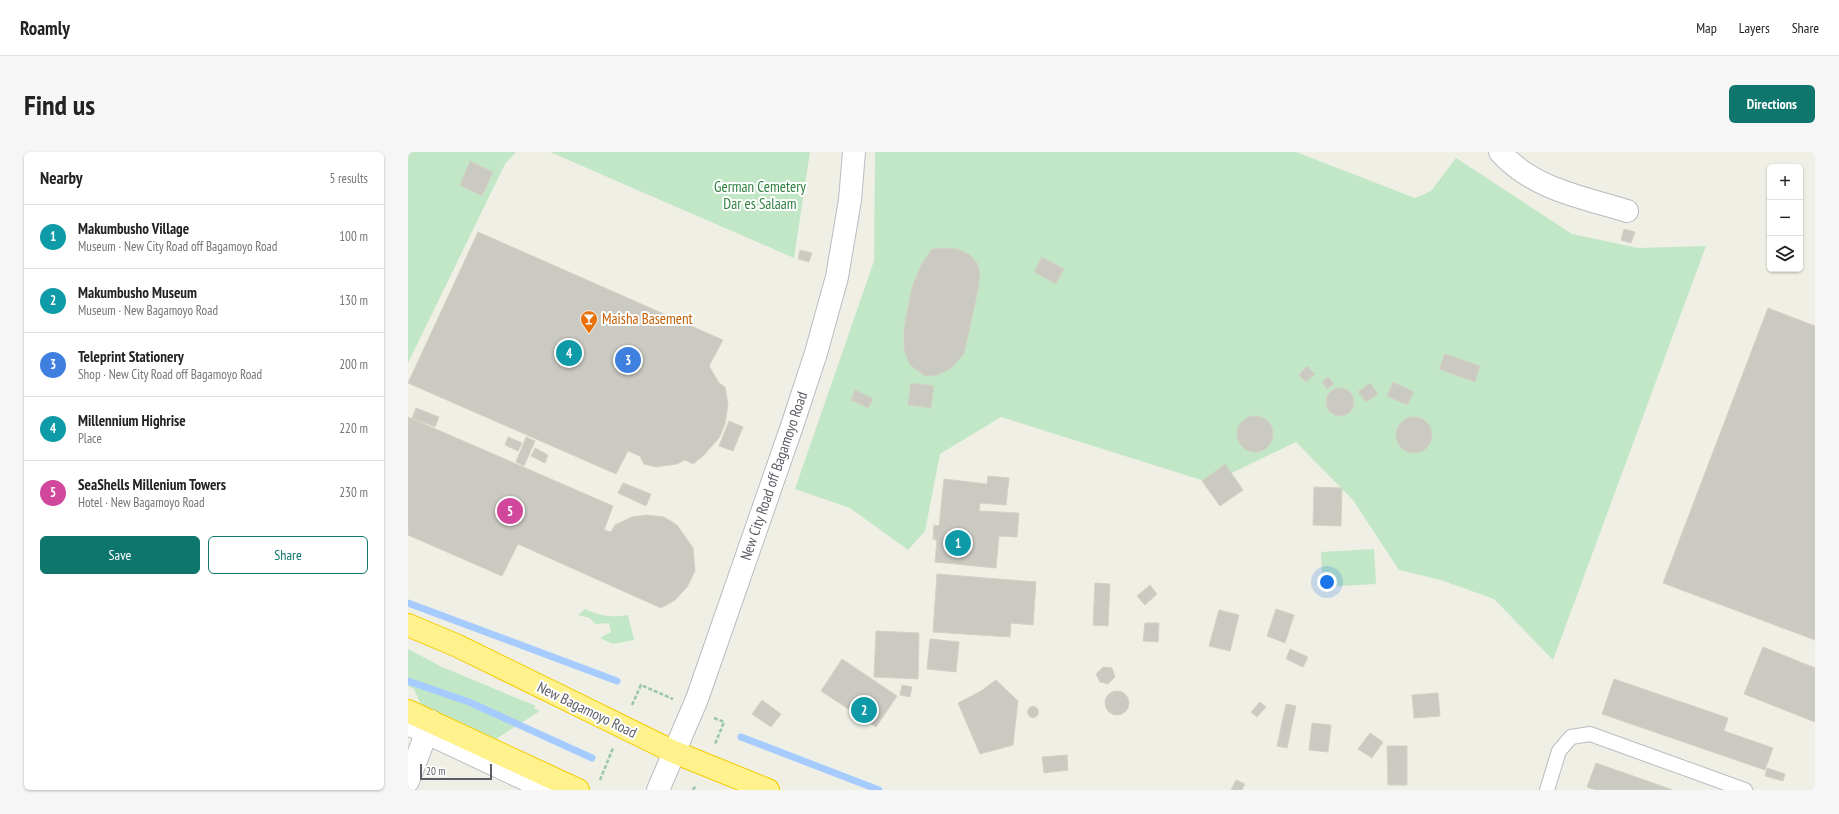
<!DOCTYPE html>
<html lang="en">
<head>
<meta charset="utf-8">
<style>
	body { margin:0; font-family:"PT Sans Narrow",sans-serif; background:#f6f6f6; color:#222 }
	.controls { position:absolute; right:12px; top:12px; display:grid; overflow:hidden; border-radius:6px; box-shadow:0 1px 3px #0004 }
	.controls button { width:36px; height:36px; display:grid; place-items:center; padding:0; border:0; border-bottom:1px solid #e0e0e0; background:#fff; color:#222; font:20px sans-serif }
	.scale { position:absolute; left:12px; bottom:10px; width:72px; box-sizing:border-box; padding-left:4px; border:2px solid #5d5f66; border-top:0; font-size:11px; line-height:14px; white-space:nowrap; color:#5d5f66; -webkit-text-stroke:3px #fff; paint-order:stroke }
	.you { position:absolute; left:919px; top:430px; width:14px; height:14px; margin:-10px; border:3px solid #fff; border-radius:50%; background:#1a73e8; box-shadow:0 0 0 6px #1a73e833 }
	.badge { display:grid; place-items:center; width:26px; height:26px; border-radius:50%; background:#0f766e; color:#fff; font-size:13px; font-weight:700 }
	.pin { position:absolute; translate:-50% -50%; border:2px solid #fff; box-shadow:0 1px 4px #0006 }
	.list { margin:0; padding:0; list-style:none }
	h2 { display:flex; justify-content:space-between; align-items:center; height:52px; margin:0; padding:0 16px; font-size:17px }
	h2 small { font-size:13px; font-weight:400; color:#767676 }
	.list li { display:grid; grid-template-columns:26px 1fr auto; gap:12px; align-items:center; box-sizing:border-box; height:64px; padding:0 16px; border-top:1px solid #e0e0e0 }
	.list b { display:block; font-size:15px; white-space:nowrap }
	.list p { margin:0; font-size:13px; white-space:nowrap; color:#767676 }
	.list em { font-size:13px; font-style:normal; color:#767676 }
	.actions { display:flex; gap:8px; padding:12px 16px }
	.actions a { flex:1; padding:9px 0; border:1px solid #0f766e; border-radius:6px; text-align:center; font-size:14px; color:#0f766e }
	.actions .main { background:#0f766e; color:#fff }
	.icon { flex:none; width:22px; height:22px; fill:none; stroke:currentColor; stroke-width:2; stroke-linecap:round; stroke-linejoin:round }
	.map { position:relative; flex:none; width:1407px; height:638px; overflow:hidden; border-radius:6px }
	header { display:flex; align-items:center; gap:24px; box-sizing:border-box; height:56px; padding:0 20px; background:#fff; border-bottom:1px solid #e0e0e0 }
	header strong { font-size:19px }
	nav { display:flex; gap:22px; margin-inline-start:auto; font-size:14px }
	.intro { display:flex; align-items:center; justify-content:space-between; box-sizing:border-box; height:96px; padding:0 24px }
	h1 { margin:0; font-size:28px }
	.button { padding:10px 18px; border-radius:6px; background:#0f766e; color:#fff; font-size:14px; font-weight:700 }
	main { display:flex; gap:24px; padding:0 24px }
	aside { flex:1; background:#fff; border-radius:6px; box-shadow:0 1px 3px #0004 }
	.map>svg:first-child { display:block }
</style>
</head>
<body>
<header>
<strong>Roamly</strong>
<nav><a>Map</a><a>Layers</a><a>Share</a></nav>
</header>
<div class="intro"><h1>Find us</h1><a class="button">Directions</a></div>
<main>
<aside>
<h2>Nearby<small>5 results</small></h2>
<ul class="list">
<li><span class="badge" style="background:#0f9aa8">1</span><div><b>Makumbusho Village</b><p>Museum · New City Road off Bagamoyo Road</p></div><em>100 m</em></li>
<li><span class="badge" style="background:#0f9aa8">2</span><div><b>Makumbusho Museum</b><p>Museum · New Bagamoyo Road</p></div><em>130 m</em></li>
<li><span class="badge" style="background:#3f7fe0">3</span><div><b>Teleprint Stationery</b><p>Shop · New City Road off Bagamoyo Road</p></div><em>200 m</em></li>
<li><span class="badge" style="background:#0f9aa8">4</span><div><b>Millennium Highrise</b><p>Place</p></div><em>220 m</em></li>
<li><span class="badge" style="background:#d1479c">5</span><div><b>SeaShells Millenium Towers</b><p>Hotel · New Bagamoyo Road</p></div><em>230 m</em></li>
</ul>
<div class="actions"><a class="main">Save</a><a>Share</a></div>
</aside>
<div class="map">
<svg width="1407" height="638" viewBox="0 0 1407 638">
	<rect width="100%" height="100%" fill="#efefe5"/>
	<path fill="#c1e7c6" d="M 0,0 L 108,0 L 97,12 L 0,211 Z
		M 142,0 L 402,0 L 386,106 Z
		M 467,0 L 888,0 L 1007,46 L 1023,39 L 1048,6 L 1164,82 L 1230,96 L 1298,94 L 1145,508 L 1086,447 L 1033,428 L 991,418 L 945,348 L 888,290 L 803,331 L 593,265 L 532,302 L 517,379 L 500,398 L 442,356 L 387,337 L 466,109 Z
		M 966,397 L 968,432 L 915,435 L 913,400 Z
		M 177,457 C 192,464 204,466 220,463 L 226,488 L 205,492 L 192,486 L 203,480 L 201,471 L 187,472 L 182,466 L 170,463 Z
		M 0,497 L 34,515 L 128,554 L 126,556 L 132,559 L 88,587 L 84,585 L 75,592 L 16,560 L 6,537 L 0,534 Z"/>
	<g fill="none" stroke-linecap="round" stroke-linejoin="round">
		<path stroke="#a5cbff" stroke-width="7" d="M 0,451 L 209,529
			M 0,529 L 61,550 L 184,606
			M 333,585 L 471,638"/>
	</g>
	<path fill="#cac9c2" stroke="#d4d2c3" d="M 62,9 L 85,20 L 74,44 L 52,33 Z
		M 1216,77 L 1227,80 L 1223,91 L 1213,88 Z
		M 70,80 L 315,188 L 301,214 L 311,231 L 317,235 L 320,252 L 317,272 L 311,286 L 295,304 L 285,312 L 277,308 L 269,312 L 248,315 L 236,312 L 232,304 L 220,299 L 208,322 L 0,231 Z
		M 538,96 L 550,97 L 562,103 L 569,111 L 572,122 L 570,138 L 556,202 L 542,217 L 529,223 L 517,224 L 502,213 L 496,198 L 496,176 L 504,135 L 513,113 L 524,97 Z
		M 392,98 L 404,101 L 401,110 L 390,107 Z
		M 634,105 L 656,117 L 648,132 L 626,120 Z
		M 1360,156 L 1407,174 L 1407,488 L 1255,431 Z
		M 1037,202 L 1072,214 L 1067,230 L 1031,217 Z
		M 899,214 L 907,222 L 898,230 L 891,223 Z
		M 920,225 L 926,232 L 919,237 L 914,230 Z
		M 985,230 L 1006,240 L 999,253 L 979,244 Z
		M 503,231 L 526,234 L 523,256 L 500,253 Z
		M 962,231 L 970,242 L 958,250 L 950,240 Z
		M918 250a14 14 0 1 1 28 0a14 14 0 1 1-28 0Z
		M 447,238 L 465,247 L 460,256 L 443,248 Z
		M 8,256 L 31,265 L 27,275 L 4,266 Z
		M829 282a18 18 0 1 1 36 0a18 18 0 1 1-36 0Z
		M 0,265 L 205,354 L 196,378 L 203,380 L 207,373 L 224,365 L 238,363 L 256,365 L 269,373 L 285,396 L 287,419 L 279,435 L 267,448 L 253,456 L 110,392 L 94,424 L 0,383 Z
		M988 283a18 18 0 1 1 36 0a18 18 0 1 1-36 0Z
		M 321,269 L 335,275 L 325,299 L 311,294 Z
		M 100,285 L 114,291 L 110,299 L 97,293 Z
		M 118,285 L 127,289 L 116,314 L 108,310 Z
		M 127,296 L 140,303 L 137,311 L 123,304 Z
		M 817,312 L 835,338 L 812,354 L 794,329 Z
		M 580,324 L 601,326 L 598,353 L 572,351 L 571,359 L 611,361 L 609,385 L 591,384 L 588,416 L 527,410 L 529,388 L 525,387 L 526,373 L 531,374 L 536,327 L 579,332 Z
		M 215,331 L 243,342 L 238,354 L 210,341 Z
		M 906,335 L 934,336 L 933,374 L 905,373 Z
		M 529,422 L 628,430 L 625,473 L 603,471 L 602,485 L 525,480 Z
		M 687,431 L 702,432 L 700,474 L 685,473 Z
		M 742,433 L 749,442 L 737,453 L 729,444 Z
		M 868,457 L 886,463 L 877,491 L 859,484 Z
		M 811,458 L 831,463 L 822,499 L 801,494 Z
		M 737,471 L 751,471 L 750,490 L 735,489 Z
		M 468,479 L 511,481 L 510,527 L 466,525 Z
		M 522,487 L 551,490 L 548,520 L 519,517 Z
		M 1355,495 L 1407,516 L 1407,570 L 1336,542 Z
		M 882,497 L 900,505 L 895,515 L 878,507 Z
		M 434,507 L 489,544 L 468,575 L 413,539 Z
		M 695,515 L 704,516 L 707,525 L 700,532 L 692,530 L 688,522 Z
		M 1206,527 L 1320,566 L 1316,579 L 1365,596 L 1357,618 L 1194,562 Z
		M 588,528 L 610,549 L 605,593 L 572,602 L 550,551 L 573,539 Z
		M 494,533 L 504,535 L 502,545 L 492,543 Z
		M697 551a12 12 0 1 1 24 0a12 12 0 1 1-24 0Z
		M 1030,541 L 1032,564 L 1006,566 L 1004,543 Z
		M 354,548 L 373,562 L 363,575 L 344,562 Z
		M 852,550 L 858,555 L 849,565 L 843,560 Z
		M 878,552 L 888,554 L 879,596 L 869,594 Z
		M619.5 560a5.5 5.5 0 1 1 11 0a5.5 5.5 0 1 1-11 0Z
		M 904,571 L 923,573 L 920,600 L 901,598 Z
		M 962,581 L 975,590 L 964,606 L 950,597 Z
		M 979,594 L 999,594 L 999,633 L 980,633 Z
		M 659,603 L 660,618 L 636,621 L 634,605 Z
		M 1188,611 L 1265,638 L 1188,638 L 1179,635 Z
		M 1359,616 L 1377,622 L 1375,629 L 1357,624 Z
		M 828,628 L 837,632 L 834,638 L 823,638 Z"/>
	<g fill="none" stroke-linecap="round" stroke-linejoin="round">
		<g stroke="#babcc1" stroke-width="16">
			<path id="lane" d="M 1139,638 L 1151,599 L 1163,585 L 1182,582 L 1337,638"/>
		</g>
		<g stroke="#babcc1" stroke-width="24">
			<path id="street" d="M 1092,0 C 1125,37 1174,45 1219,59
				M 0,572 L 140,638
				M 0,629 L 23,569"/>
		</g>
		<g stroke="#babcc3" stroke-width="24">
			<path id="secondary" d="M 250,638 L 289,547 L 384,274 L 408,201 L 429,125 L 442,48 L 446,0"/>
		</g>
		<g stroke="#f4cb00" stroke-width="24">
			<path id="highway" d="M 0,473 L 50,494 L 266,600 L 360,638
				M 0,559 L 170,638"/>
		</g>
		<path stroke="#99c6ad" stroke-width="2.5" stroke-dasharray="4 2" stroke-linecap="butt" d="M 224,553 L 233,533 L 265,547
			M 306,566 L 316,570 L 307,592
			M 192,628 L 205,596
			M 285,638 L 288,633"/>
		<use href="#lane" stroke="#fff" stroke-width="14"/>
		<use href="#street" stroke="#fff" stroke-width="22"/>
		<use href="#secondary" stroke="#fff" stroke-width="22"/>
		<use href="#highway" stroke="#fff28c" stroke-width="22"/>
	</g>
	<defs>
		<g id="bar-pin" transform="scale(0.9)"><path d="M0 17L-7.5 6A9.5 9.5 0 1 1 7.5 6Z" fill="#e8710a" stroke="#fff"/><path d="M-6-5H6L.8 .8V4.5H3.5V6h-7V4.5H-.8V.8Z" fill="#fff"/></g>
	</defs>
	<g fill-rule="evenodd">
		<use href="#bar-pin" x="181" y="167"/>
	</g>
	<g text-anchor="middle" stroke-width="4" stroke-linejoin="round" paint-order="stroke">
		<g font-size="15" fill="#318141" stroke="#fff">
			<text x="352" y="40">German Cemetery<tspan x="352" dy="17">Dar es Salaam</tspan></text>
		</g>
		<g font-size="15" fill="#c56008" stroke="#fff" text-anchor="start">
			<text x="194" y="172">Maisha Basement</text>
		</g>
		<g font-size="15" fill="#5d5f66" stroke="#fff">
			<text transform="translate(366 324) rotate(-71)" y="5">New City Road off Bagamoyo Road</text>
			<text transform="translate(179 558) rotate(26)" y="5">New Bagamoyo Road</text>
		</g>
	</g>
</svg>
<div class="controls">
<button>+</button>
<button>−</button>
<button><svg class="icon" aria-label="layers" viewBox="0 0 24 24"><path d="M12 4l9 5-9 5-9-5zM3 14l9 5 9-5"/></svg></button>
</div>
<div class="scale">20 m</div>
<div class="you"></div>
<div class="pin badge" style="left:550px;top:391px;background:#0f9aa8">1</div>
<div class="pin badge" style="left:456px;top:558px;background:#0f9aa8">2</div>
<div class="pin badge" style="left:220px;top:208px;background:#3f7fe0">3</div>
<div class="pin badge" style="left:161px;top:201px;background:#0f9aa8">4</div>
<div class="pin badge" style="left:102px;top:359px;background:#d1479c">5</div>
</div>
</main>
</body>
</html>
